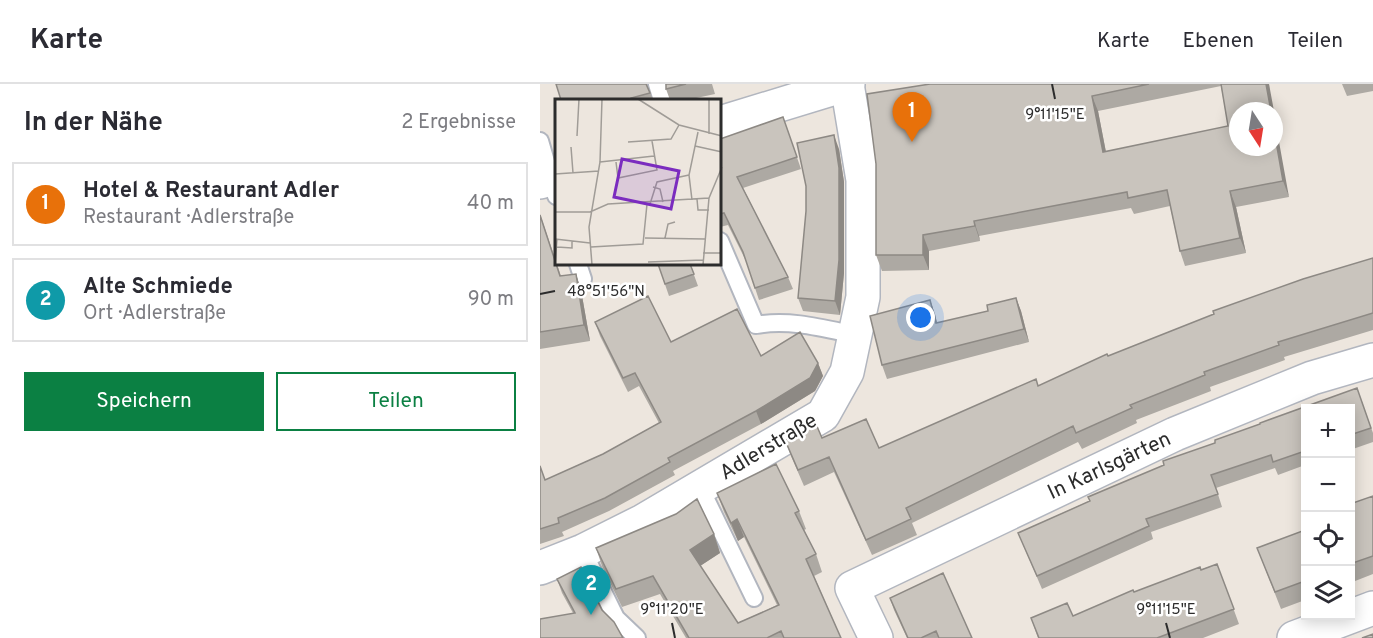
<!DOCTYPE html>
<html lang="de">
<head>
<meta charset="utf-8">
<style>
	body { margin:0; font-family:Overpass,sans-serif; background:#f2f2f3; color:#2b2b33 }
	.controls { position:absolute; right:18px; bottom:18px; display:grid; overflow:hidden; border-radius:0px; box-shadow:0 3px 15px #0003 }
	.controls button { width:54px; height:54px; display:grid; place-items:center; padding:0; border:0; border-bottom:2px solid #e1e1e2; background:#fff; color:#2b2b33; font:30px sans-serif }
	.compass { position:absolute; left:689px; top:18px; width:54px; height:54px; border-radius:50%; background:#fff; box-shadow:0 3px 15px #0003; rotate:168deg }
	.you { position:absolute; left:381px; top:234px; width:21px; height:21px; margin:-15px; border:4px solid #fff; border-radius:50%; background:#1a73e8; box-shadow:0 0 0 9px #1a73e833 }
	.badge { display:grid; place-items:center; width:39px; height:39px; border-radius:50%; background:#0b8043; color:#fff; font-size:20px; font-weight:700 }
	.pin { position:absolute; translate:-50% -50px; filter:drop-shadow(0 2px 3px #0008) }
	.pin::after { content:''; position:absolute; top:32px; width:21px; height:18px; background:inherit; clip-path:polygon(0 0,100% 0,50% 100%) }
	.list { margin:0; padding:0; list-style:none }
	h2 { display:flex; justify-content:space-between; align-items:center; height:78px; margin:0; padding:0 24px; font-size:26px }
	h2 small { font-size:20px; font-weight:400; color:#7c7c81 }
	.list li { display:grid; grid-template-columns:39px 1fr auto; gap:18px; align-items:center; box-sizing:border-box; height:84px; margin:0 12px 12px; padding:0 12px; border:2px solid #e1e1e2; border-radius:0px }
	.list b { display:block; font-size:22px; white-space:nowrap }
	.list p { margin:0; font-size:20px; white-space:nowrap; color:#7c7c81 }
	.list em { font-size:20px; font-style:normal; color:#7c7c81 }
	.actions { display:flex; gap:12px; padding:18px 24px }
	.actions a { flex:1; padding:14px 0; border:2px solid #0b8043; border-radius:0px; text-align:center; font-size:21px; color:#0b8043 }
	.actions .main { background:#0b8043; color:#fff }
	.icon { flex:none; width:33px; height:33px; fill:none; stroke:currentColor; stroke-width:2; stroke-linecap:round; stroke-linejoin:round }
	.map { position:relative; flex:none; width:833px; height:554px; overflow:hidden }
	header { display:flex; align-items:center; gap:36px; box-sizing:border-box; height:84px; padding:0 30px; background:#fff; border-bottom:2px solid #e1e1e2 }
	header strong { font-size:28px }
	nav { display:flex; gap:33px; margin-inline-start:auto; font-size:21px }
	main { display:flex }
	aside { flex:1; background:#fff }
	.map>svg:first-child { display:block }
</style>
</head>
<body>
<header>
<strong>Karte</strong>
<nav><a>Karte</a><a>Ebenen</a><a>Teilen</a></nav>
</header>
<main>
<aside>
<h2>In der Nähe<small>2 Ergebnisse</small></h2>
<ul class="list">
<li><span class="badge" style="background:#e8710a">1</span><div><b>Hotel &amp; Restaurant Adler</b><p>Restaurant · Adlerstraße</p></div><em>40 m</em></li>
<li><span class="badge" style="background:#0f9aa8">2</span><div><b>Alte Schmiede</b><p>Ort · Adlerstraße</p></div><em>90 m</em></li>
</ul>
<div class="actions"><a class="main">Speichern</a><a>Teilen</a></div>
</aside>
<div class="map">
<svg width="833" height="554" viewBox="0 0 833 554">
	<rect width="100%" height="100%" fill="#ede6de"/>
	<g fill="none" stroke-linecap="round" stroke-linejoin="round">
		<g stroke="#b2b6bf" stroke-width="20">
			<path id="service" d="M 117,0 L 122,16
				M 0,57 L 16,112
				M 180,157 L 216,241 C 250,235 282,244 315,251
				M 38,180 L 43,195
				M 160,403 L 214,514
				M 43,467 L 76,534 L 97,554"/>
		</g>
		<g stroke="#b2b6bf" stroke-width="36">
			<path id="minor" d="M 0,484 L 43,467 L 103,437 L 283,331 L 307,288 L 323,213 L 323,96 L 307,0
				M 336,554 L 312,504 L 635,350 L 772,294 L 833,276
				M 754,554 L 833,524"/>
		</g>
		<g stroke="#b2b6bf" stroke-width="36">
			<path id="secondary" d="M 180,39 L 308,0
				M 0,98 L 16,93"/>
		</g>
		<use href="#service" stroke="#fff" stroke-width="16"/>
		<use href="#minor" stroke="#fff" stroke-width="33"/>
		<use href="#secondary" stroke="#fff" stroke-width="33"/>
	</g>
	<path fill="#ada9a3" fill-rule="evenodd" d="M 126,0 L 172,0 L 175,10 L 147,16 L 130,16 L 126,5 Z
		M 390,0 L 729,0 L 734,63 L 749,113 L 696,123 L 706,169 L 645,182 L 640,167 L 630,122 L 594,130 L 591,124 L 439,152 L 440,157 L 389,167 L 389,186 L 342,187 L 336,171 ZM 681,2 L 688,42 L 566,68 L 558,27 Z
		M 802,0 L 833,0 L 833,7 L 807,12 Z
		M 107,1 L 113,16 L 21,16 Z
		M 243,33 L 261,85 L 203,104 L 248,193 L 253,205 L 219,216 L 206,177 L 188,141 L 180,143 L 180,55 Z
		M 299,65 L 304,98 L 304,189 L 300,231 L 263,227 L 258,214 Z
		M 0,130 L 21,192 L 36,190 L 41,206 L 50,257 L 0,265 Z
		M 833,174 L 833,246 L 744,273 L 745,276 L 670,303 L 671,307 L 596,336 L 597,339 L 542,365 L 538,358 L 372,439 L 377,451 L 332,471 L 294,388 L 264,402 L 251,372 L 245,356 L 282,354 L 339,364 L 499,302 L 568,272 Z
		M 118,180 L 150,180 L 158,202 L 129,212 Z
		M 476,214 L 481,227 L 489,258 L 347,295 L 342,281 L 395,230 L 397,239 L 448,227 Z
		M 55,238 L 131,258 L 221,272 L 278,279 L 283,292 L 275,307 L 221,340 L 133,387 L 135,391 L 69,427 L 22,448 L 24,452 L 0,460 L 0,381 L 5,396 L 63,370 L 119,339 L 99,302 L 88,308 L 60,252 Z
		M 817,304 L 833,349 L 833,358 L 810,366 L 810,324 L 765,324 L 765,381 L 738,391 L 735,384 L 676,404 L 682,423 L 611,448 L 613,455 L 502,505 L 478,449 L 549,417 L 675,359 L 720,340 Z
		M 177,409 L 259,427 L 266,445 L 264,446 L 276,470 L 282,488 L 274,492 L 301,554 L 146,554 L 120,510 L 82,523 L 62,482 L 56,464 L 174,450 L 180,469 L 160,482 L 198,539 L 237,521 L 204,453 L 198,457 L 184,428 Z
		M 833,412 L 833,490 L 810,499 L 810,420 Z
		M 765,446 L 765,516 L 741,525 L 717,464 Z
		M 677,480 L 699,540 L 663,554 L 498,554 L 491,534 L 533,532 L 594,508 Z
		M 17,495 L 62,526 L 33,529 L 22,509 Z
		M 350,514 L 432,554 L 367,554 L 354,526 Z"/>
	<path fill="#8d8984" d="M 726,0 L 729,0 L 734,27 L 731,27 Z
		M 552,12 L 558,27 L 569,84 L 563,68 Z
		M 734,30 L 749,113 L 743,97 L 734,46 Z
		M 294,51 L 299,65 L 304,98 L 304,189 L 300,231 L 295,217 Z
		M 690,107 L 696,123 L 706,169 L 700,154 Z
		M 434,137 L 439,152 L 440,157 L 435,142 Z
		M 383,151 L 389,167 L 389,186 L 383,171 Z
		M 36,190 L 41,206 L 50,257 L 44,241 Z
		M 476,214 L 481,227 L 489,258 L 484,245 Z
		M 390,216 L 395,230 L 400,253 L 396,239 Z
		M 278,279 L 283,292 L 275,307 L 221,340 L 216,327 Z
		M 197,435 L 204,453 L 198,457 L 191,439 Z
		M 174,450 L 180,469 L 157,484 L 150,466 Z"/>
	<path fill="#c9c4bd" stroke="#8d8984" stroke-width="1.5" d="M 16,0 L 106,0 L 110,9 L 91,14 L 91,16 L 21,16 Z
		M 126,0 L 146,0 L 126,5 Z
		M 390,0 L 609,0 L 552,12 L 563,68 L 688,42 L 681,0 L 726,0 L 731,27 L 698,27 L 698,63 L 734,63 L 734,46 L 743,97 L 690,107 L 700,154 L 640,167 L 627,106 L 588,114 L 587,108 L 434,137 L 435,142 L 383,151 L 383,171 L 336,171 L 336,80 L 327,10 Z
		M 243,33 L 257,73 L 197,93 L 248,193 L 215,204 L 203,168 L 184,129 L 180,130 L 180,55 Z
		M 294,51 L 299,84 L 299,176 L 295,217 L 258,214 L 266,127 L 266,102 L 257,59 Z
		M 0,131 L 20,192 L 36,190 L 44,241 L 0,248 Z
		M 833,174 L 833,229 L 738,258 L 739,261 L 664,288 L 665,291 L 590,321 L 592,324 L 536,349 L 533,342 L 366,424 L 371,435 L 326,456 L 289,373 L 258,386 L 245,356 L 276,340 L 282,354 L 326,335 L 339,364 L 496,295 L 498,302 L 567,270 L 568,272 L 674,230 L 673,227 L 763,195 Z
		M 118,180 L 150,180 L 154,190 L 125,200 Z
		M 108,212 L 131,258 L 197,225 L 221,272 L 260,248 L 278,279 L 270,294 L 216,327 L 128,374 L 130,378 L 65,414 L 18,434 L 19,439 L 0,445 L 0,382 L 5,396 L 63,370 L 121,338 L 95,289 L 83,294 L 55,238 Z
		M 476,214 L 484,245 L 342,281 L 330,232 L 390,216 L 396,239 L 448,227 L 447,221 Z
		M 817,304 L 831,344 L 810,351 L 810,324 L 765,324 L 765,367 L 733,378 L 731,371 L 671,391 L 678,410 L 606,435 L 609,442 L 497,492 L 478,449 L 550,417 L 548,413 L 624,381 L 623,377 L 675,359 L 675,356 L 720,340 L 720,339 Z
		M 236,380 L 259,427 L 255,429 L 276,470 L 266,475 L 301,554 L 244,554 L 241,547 L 227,554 L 149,554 L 113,492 L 76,505 L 56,464 L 136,430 L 157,415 L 174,450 L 150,466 L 198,539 L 239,521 L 197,435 L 191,439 L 177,409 Z
		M 833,412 L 833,472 L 810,480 L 810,420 Z
		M 765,446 L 765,497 L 735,508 L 717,464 Z
		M 677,480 L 694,525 L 617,554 L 499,554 L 491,534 L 527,519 L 533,532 L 593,506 L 594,508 L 660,483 L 661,486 Z
		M 41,483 L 62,526 L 74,538 L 83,554 L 0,554 L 0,535 L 35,529 L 17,495 Z
		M 403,489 L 432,554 L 399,554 L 396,547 L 381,554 L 368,554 L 350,514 Z
		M 833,550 L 833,554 L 822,554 Z"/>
	<path fill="none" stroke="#2c2c2c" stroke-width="2" d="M 512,0 L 515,15M 0,210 L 15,207M 132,539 L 135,554M 626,539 L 630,554"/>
	<g text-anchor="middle" stroke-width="5" stroke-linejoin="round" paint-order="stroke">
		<g font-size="21" fill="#2c2c2c" stroke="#fff">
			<text transform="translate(228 362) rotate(-31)" y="7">Adlerstraße</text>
			<text transform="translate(569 381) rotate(-25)" y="7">In Karlsgärten</text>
		</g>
	</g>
	<g transform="translate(15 15)">
		<rect width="166" height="166" fill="#ede6de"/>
		<path fill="none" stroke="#a09c97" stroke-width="1.5" d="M 83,0 L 124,26 L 167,37M 154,0 L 154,35M 22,37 L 24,0M 73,43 L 116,40 L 124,26M 140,47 L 167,53M 16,48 L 18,74M 45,63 L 99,57M 61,63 L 63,79 L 102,71 L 97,42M 0,75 L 44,72M 98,88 L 105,90 L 108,103M 142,100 L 143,111 L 154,111M 137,101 L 134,76 L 143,33M 95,105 L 102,83 L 134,76M 0,113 L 35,113 L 53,105 L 154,99 L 167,68M 90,139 L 150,140M 110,139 L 113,125 L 120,123M 0,140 L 35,144M 2,148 L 17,149 L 17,142M 36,148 L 88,145 L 92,105M 148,154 L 167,154M 93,163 L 148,161M 0,166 L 2,140M 37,166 L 34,128 L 45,63 L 47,0M 148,166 L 154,99"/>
		<path fill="#7b2cbf" fill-opacity="0.15" stroke="#7b2cbf" stroke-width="3" d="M 67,60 L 124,72 L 116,110 L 59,98 Z"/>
		<rect width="166" height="166" fill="none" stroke="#2c2c2c" stroke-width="3"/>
	</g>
	<g font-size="15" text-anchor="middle" fill="#2c2c2c" stroke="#fff" stroke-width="5" stroke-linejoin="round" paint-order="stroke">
		<text x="515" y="35">9°11'15"E</text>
		<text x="66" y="212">48°51'56"N</text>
		<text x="132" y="530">9°11'20"E</text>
		<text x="626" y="530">9°11'15"E</text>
	</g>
</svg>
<div class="controls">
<button>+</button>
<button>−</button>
<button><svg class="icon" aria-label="locate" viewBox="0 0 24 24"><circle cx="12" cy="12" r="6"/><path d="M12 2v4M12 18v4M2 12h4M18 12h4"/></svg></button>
<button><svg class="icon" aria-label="layers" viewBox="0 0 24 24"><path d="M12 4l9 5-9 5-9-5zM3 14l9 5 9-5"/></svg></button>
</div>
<svg class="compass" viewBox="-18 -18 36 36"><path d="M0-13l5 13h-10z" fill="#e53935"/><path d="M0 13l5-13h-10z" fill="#7c7c81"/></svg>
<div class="you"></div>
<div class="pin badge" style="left:372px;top:58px;background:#e8710a">1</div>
<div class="pin badge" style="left:51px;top:531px;background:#0f9aa8">2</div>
</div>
</main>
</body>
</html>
